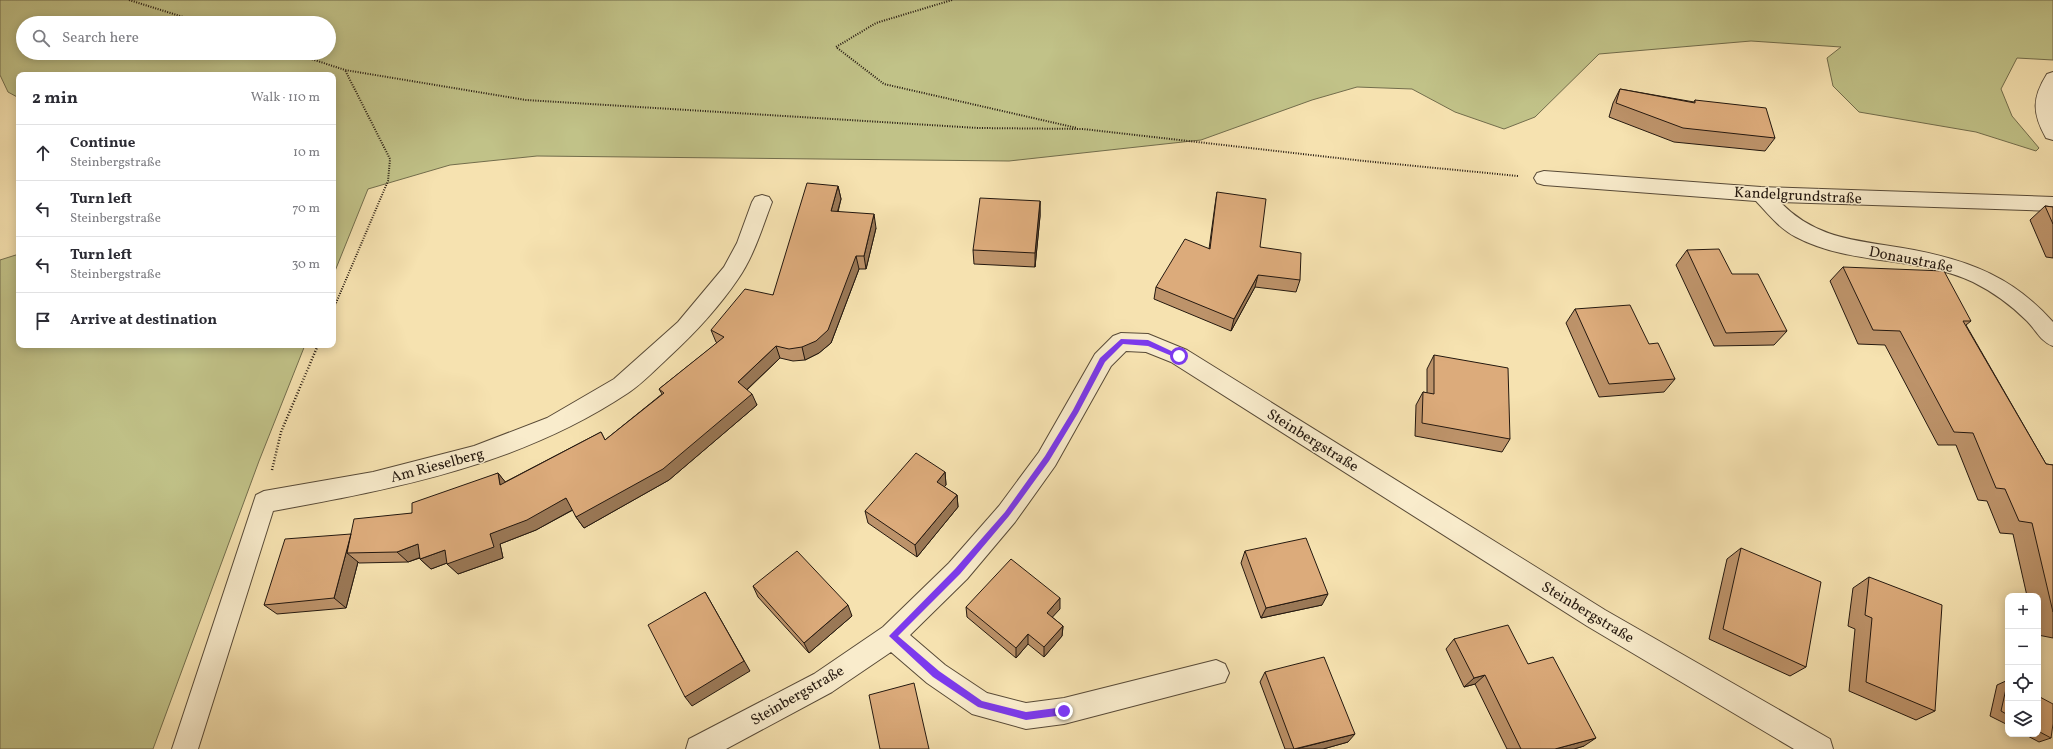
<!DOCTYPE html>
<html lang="en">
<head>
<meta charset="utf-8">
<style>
	body { margin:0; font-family:Vollkorn,serif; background:#f2f2f3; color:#2b2b33 }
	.controls { position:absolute; right:12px; bottom:12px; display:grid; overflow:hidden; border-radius:8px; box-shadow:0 2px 10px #0003 }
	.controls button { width:36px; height:36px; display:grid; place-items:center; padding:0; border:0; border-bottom:1px solid #e1e1e2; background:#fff; color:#2b2b33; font:20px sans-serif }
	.stop { position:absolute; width:12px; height:12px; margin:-9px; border:3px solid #7c3aed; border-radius:50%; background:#fff }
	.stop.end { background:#7c3aed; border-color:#fff; box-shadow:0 1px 4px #0008 }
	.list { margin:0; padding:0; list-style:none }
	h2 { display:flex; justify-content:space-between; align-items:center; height:52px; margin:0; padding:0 16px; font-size:17px }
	h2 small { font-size:13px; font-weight:400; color:#7c7c81 }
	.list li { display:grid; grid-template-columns:26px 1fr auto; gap:12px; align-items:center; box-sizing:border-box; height:56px; padding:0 16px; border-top:1px solid #e1e1e2 }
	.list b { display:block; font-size:15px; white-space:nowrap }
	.list p { margin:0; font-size:13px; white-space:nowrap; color:#7c7c81 }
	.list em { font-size:13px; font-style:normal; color:#7c7c81 }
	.icon { flex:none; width:22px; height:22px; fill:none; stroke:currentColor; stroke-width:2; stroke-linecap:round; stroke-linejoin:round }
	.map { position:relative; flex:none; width:2053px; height:749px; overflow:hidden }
	.search { position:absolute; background:#fff; box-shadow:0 2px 10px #0003; left:16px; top:16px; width:320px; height:44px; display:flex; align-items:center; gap:10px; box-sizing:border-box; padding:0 14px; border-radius:22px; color:#7c7c81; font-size:15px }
	.panel { position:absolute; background:#fff; box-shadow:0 2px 10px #0003; left:16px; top:72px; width:320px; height:276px; border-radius:8px }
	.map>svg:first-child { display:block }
</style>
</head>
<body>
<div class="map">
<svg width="2053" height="749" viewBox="0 0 2053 749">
	<rect width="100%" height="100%" fill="#f6e2b0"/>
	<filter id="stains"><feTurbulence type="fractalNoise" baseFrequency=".005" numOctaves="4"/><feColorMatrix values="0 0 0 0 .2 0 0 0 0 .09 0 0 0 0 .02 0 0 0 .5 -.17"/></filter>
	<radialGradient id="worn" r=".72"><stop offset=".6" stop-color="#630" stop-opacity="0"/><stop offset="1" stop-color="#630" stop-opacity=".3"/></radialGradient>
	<path fill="#c1c288" stroke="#726d4c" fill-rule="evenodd" d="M 0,0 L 2053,0 L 2053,60 L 2017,58 L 2001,89 L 2012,116 L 2039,148 L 2036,151 L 1976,132 L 1859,112 L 1833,86 L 1827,58 L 1841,47 L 1751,41 L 1599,54 L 1535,117 L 1504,129 L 1455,112 L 1412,89 L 1357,87 L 1312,100 L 1201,140 L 1009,161 L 537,156 L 450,165 L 368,189 L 333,276 L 333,75 L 19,75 L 19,98 L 8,92 L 0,75 ZM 23,23 L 329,23 L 329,53 L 23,53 Z
		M 19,254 L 19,345 L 305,345 L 259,461 L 153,749 L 0,749 L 0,260 Z"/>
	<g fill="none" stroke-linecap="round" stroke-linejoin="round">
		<g stroke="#584a37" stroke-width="2">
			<path id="minor" d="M 2053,72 L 2053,140 L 2046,138 C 2032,113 2032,98 2047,74 Z
				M 1544,171 L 1761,187 L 2053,197 L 2053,211 L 1780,202 C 1819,242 1862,240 1914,250 C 1971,261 2014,278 2053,322 L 2053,346 C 2041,342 2036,330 2027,321 C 2011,305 1993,292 1973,282 C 1918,256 1851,266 1796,237 C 1780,229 1768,214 1756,201 L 1544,185 L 1537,183 L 1534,178 L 1537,173 Z
				M 762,195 L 769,197 L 772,202 C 762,228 754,256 738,279 C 719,307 695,333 670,356 C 657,368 643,383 628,393 C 520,465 398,488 273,511 L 198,749 L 172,749 L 256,495 L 264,491 L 373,472 L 474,446 L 547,418 L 614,379 L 678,322 L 724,267 L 737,243 L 752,202 L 755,197 Z
				M 1121,333 L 1148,334 L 1187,350 L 1605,610 L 1830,739 L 1833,749 L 1794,749 L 1587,626 L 1171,362 L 1146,352 L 1126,351 L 1111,366 L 1055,466 L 1015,522 L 967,579 L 910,635 L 945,665 L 987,693 L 1026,703 L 1064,698 L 1216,660 L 1225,664 L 1229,673 L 1225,682 L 1064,724 L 1026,729 L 972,714 L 927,683 L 891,652 L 832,692 L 726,749 L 686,749 L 689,739 L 814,674 L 883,627 L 949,563 L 999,506 L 1039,452 L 1095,354 L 1113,336 Z"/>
		</g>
		<path stroke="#24180f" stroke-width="2" stroke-dasharray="1 1.5" stroke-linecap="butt" d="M 129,0 L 202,23
			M 952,0 L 876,23 L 836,47 L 884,84 L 1077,128
			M 293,53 L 345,70 L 526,100 L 978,128 L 1083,129 L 1364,161 L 1518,176
			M 333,310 L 388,181 L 390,159 L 345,70"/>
		<path stroke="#24180f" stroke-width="2.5" stroke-dasharray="1 2" stroke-linecap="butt" d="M 272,470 L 281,432 L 318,345"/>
		<use href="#minor" fill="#f9eccc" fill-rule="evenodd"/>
	</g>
	<path fill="#bd936a" stroke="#24180f" d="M 1620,89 L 1694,102 L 1695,100 L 1775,138 L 1765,151 L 1674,142 L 1609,117 L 1613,103 Z
		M 838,186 L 841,199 L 838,212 L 876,228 L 866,269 L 859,269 L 831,343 L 819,353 L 805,360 L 793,361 L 780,358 L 747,390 L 757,405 L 669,480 L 584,528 L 576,517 L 573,510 L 536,530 L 500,544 L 503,558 L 458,574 L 447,563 L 431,569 L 420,559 L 420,558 L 408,562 L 359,563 L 358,562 L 346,608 L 277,614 L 264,605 L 351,534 L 412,513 L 498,473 L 505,482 L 601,432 L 605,440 L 662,394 L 659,389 L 717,343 L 716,342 L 711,330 L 773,295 Z
		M 1217,192 L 1260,247 L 1300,280 L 1296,292 L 1255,287 L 1231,331 L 1154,299 L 1156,287 L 1209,249 L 1215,205 Z
		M 1040,201 L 1040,216 L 1035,267 L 974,264 L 973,250 Z
		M 2045,206 L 2053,207 L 2053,258 L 2046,257 L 2030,220 Z
		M 1687,250 L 1732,274 L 1787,331 L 1774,345 L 1714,346 L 1676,265 Z
		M 1843,267 L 1971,321 L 1966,325 L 2046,464 L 2053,465 L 2053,638 L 2038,635 L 2038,596 L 2027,596 L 2013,534 L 2000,533 L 1987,501 L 1978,500 L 1956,445 L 1938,445 L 1885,345 L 1858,344 L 1830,281 Z
		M 1575,309 L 1649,344 L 1675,379 L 1664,392 L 1599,397 L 1566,323 Z
		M 1434,355 L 1510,439 L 1502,452 L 1415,436 L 1416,405 L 1423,392 L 1427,393 L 1427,369 Z
		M 945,472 L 946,485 L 944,487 L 957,495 L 958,507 L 917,557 L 868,523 L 865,511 Z
		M 1741,548 L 1806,667 L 1790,676 L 1709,639 L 1727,559 Z
		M 1245,551 L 1322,605 L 1261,618 L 1241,563 Z
		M 1869,577 L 1935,711 L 1916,720 L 1849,691 L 1855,629 L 1848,626 L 1853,588 Z
		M 753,586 L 852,616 L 809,653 L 758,597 Z
		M 966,607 L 1060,609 L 1052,617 L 1063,626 L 1062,636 L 1044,657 L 1028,644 L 1016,658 L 967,617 Z
		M 1454,639 L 1528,664 L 1584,746 L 1574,749 L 1507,749 L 1475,684 L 1464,687 L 1446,649 Z
		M 1265,672 L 1348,742 L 1323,749 L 1285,749 L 1260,682 Z
		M 2008,680 L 2008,725 L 1990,716 L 1997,685 Z
		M 2038,696 L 2051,738 L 2039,742 L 2024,734 L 2038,734 Z"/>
	<path fill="#9a7856" stroke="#24180f" d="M 838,186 L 841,199 L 834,224 L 831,211 Z
		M 1040,201 L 1040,216 L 1035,267 L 1035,253 Z
		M 874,214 L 876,228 L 866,269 L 864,256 Z
		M 856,256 L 859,269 L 831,343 L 819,353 L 805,360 L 802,347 Z
		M 1258,275 L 1255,287 L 1231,331 L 1234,319 Z
		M 776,346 L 780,358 L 742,394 L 738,382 Z
		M 752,394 L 757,405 L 669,480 L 584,528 L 576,517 Z
		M 945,472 L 946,485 L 938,494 L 937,482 Z
		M 498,473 L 507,484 L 500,485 Z
		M 957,495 L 958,507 L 917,557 L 915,545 Z
		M 566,498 L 574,509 L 536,530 L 500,544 L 503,558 L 458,574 L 447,564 L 490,534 Z
		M 351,534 L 347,553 L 358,562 L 346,608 L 334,598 Z
		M 418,544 L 429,554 L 408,562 L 397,552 Z
		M 445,550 L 455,560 L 431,569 L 420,559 Z
		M 705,592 L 750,671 L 692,706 L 685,697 Z
		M 1328,594 L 1322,605 L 1261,618 L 1266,608 Z
		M 1060,598 L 1060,609 L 1047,623 L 1047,613 Z
		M 848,605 L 852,616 L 809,653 L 804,643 Z
		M 1063,626 L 1062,636 L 1044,657 L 1044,647 Z
		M 1028,634 L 1028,644 L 1016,658 L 1016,648 Z
		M 1485,675 L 1475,684 L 1464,687 L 1474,678 Z
		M 1355,734 L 1348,742 L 1323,749 L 1296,749 Z
		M 1596,738 L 1584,746 L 1574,749 L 1555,749 Z"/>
	<path fill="#dcab7b" stroke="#24180f" d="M 1620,89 L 1695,103 L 1695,100 L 1766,108 L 1775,138 L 1683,128 L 1616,103 Z
		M 807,183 L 838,186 L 831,211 L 874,214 L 864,256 L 856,256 L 828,330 L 816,341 L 802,347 L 789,349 L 776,346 L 738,382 L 752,394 L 663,469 L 576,517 L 566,498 L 527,520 L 490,534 L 494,547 L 447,564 L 445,550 L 420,559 L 418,544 L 397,552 L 347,553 L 354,519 L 412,513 L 412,503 L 498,473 L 500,485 L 601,432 L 605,440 L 664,393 L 659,389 L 724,337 L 711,330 L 745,289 L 773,295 Z
		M 1217,192 L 1266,199 L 1260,247 L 1301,253 L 1300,280 L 1258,275 L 1234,319 L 1156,287 L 1185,239 L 1210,249 Z
		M 980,198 L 1040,201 L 1035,253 L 973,250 Z
		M 2045,206 L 2053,207 L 2053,224 Z
		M 1719,249 L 1732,274 L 1758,274 L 1787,331 L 1726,333 L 1687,250 Z
		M 1843,267 L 1944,271 L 1971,321 L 1963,321 L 2046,464 L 2053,465 L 2053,612 L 2032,523 L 2019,521 L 2005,489 L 1996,488 L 1973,433 L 1954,432 L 1900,331 L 1873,330 Z
		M 1630,305 L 1649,344 L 1658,343 L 1675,379 L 1609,384 L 1575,309 Z
		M 1434,355 L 1508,368 L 1510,439 L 1422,423 L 1423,392 L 1434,394 Z
		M 916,453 L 945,472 L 937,482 L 957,495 L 915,545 L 865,511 Z
		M 351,534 L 334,598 L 264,605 L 285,539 Z
		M 1306,538 L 1328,594 L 1266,608 L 1245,551 Z
		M 1741,548 L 1821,582 L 1806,667 L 1723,629 Z
		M 797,551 L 848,605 L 804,643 L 753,586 Z
		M 1011,559 L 1060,598 L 1047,613 L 1063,626 L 1044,647 L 1028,634 L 1016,648 L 966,607 Z
		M 1869,577 L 1942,605 L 1935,711 L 1866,682 L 1872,618 L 1865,615 Z
		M 705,592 L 744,661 L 685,697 L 648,625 Z
		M 1508,625 L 1528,664 L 1553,657 L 1596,738 L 1555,749 L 1521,749 L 1485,675 L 1474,678 L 1454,639 Z
		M 1324,657 L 1355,734 L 1294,749 L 1265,672 Z
		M 2008,680 L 2008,715 L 2001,711 Z
		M 914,683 L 929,749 L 880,749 L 869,695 Z
		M 2038,696 L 2053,704 L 2053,724 L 2051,738 L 2038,731 Z"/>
	<path fill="#7c3aed" d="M 1121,339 L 1148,340 L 1182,356 L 1179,359 L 1148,346 L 1123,344 L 1105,362 L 1078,413 L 1049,461 L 1009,516 L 960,574 L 898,636 L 939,671 L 982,701 L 1026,712 L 1064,707 L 1068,711 L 1064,715 L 1026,720 L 978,707 L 933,677 L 889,636 L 955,569 L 1005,512 L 1045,456 L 1073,410 L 1100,358 Z"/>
	<g text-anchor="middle" stroke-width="3" stroke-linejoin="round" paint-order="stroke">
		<g font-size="15" fill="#24180f" stroke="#f9eccc">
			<text transform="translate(1798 195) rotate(3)" y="5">Kandelgrundstraße</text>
			<text transform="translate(1911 259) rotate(11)" y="5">Donaustraße</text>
			<text transform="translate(1313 440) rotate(32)" y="5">Steinbergstraße</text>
			<text transform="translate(437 465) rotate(-15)" y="5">Am Rieselberg</text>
			<text transform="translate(1588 612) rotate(31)" y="5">Steinbergstraße</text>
			<text transform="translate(797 695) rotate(-30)" y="5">Steinbergstraße</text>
		</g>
	</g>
	<rect width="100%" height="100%" filter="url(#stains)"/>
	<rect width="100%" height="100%" fill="url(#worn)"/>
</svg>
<div class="controls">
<button>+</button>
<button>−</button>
<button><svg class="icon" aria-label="locate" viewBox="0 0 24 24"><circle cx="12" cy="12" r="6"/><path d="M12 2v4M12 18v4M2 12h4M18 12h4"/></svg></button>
<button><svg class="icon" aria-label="layers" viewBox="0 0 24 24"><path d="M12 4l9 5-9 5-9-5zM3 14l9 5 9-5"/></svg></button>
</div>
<div class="stop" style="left:1179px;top:356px"></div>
<div class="stop end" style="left:1064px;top:711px"></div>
<div class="search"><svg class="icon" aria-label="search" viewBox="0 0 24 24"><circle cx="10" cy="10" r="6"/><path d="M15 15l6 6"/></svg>Search here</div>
<section class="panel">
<h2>2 min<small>Walk · 110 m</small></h2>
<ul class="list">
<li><svg class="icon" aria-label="ahead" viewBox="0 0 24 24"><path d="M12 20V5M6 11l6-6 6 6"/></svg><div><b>Continue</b><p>Steinbergstraße</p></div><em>10 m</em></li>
<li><svg class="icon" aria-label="left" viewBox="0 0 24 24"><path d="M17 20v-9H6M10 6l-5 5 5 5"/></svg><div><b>Turn left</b><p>Steinbergstraße</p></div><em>70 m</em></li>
<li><svg class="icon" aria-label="left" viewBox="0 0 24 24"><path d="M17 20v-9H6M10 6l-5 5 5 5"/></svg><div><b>Turn left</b><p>Steinbergstraße</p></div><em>30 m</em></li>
<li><svg class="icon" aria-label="arrive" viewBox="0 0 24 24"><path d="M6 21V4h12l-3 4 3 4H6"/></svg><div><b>Arrive at destination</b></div></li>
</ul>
</section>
</div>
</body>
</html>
